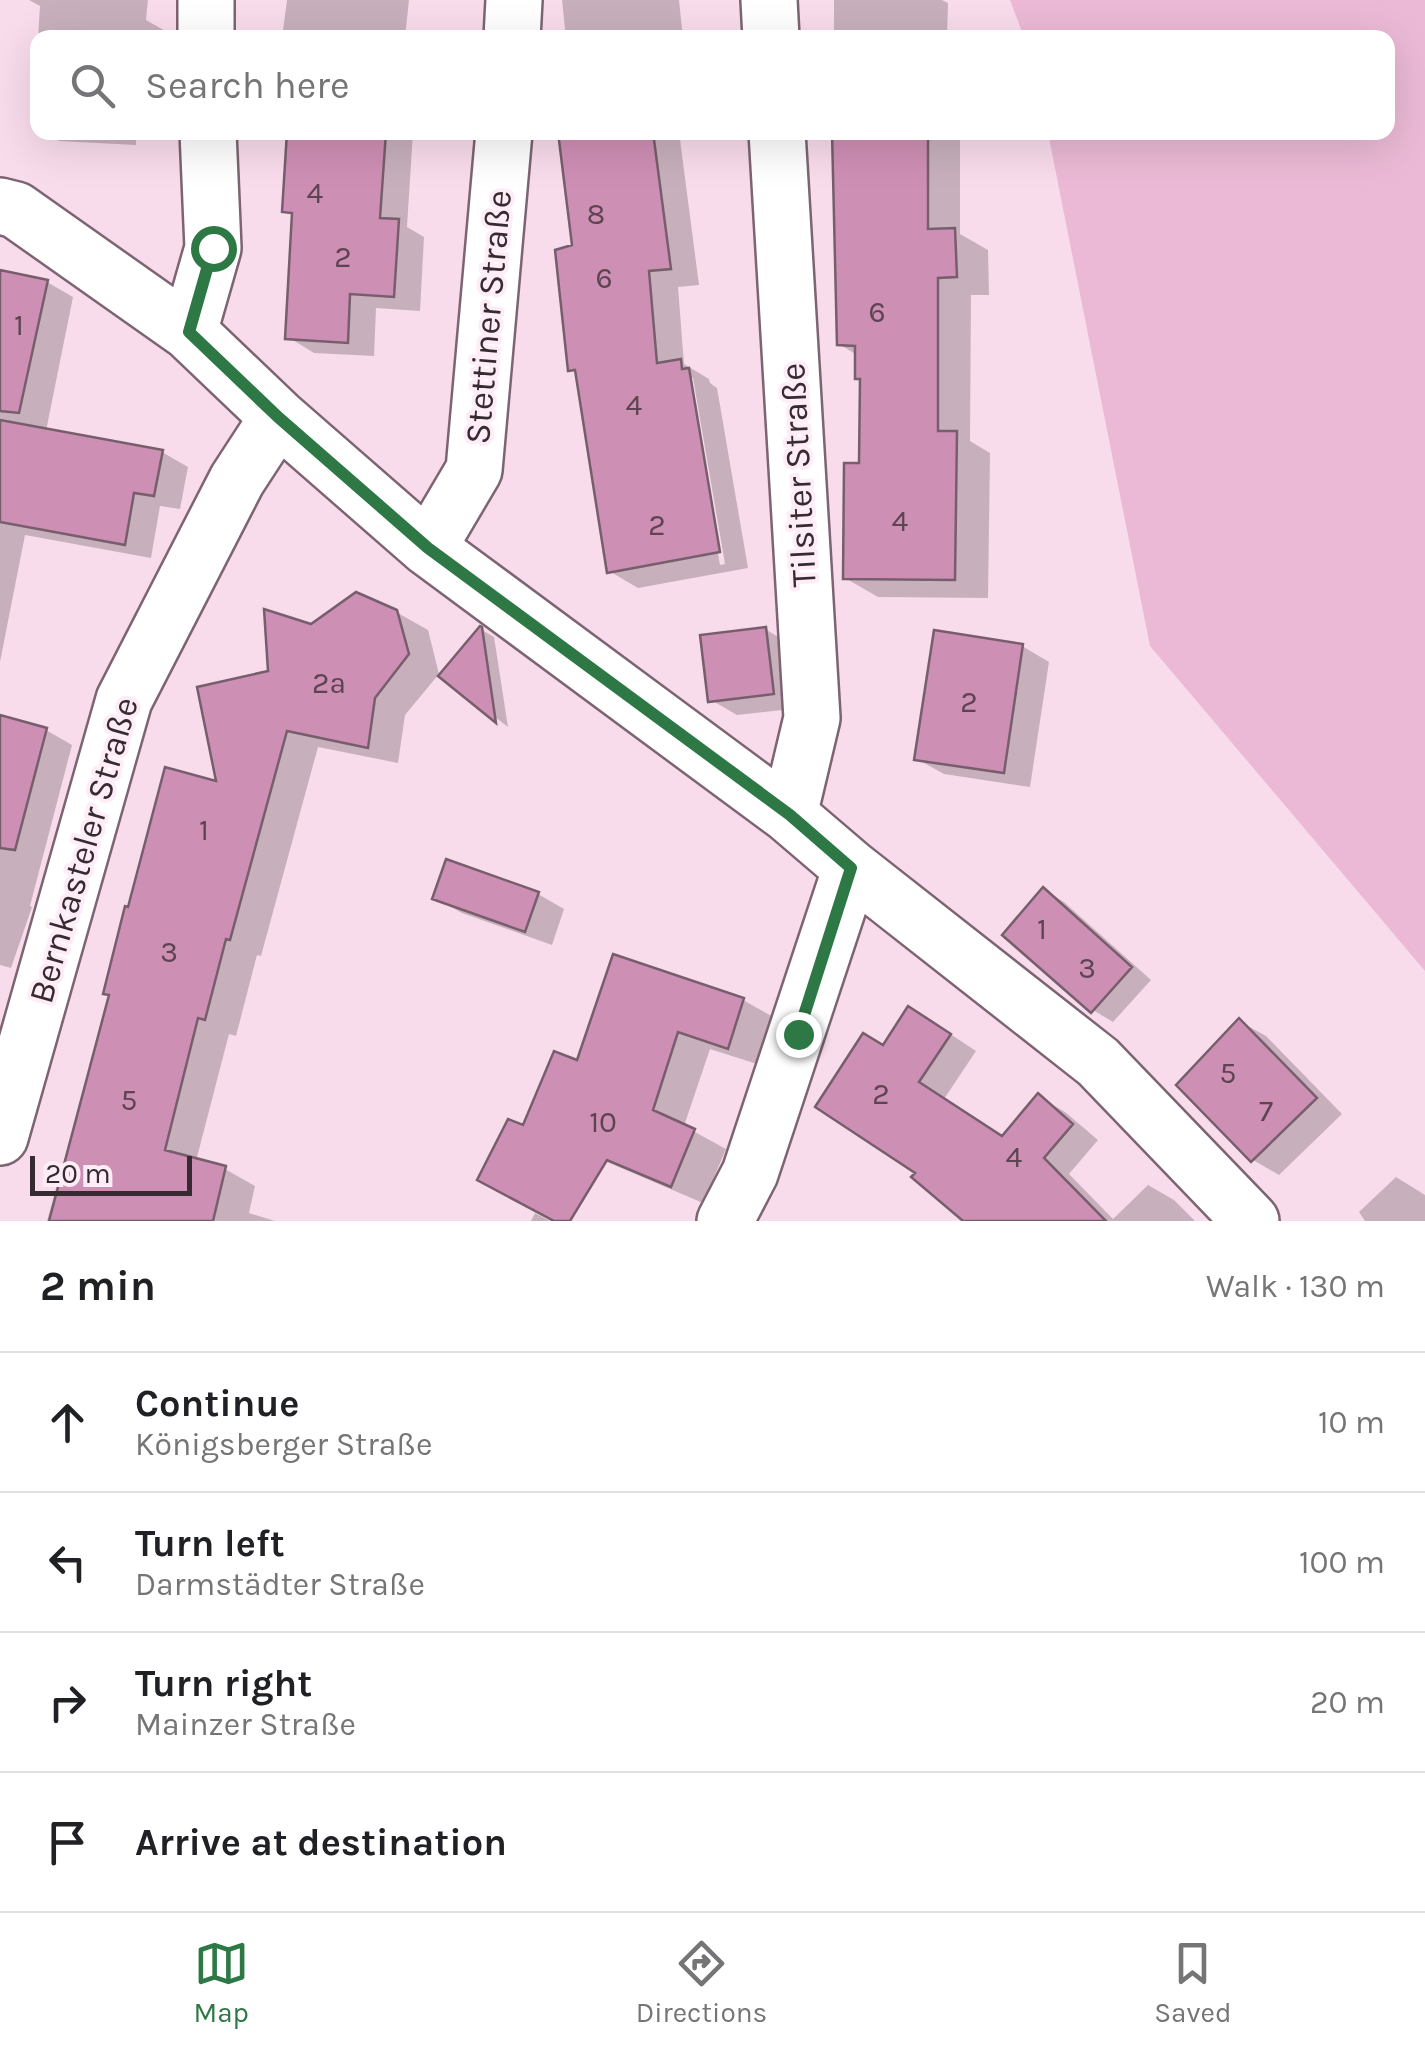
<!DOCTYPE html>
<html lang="en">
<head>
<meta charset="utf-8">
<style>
	body { margin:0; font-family:Karla,sans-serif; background:#f2f2f2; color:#202124 }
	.scale { position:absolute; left:30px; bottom:25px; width:162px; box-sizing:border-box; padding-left:10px; border:5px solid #362b31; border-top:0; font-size:28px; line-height:35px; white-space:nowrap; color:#362b31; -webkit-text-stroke:8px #feedf6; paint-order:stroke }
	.stop { position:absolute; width:30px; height:30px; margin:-22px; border:8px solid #2e7846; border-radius:50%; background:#fff }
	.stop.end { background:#2e7846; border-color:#fff; box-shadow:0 2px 10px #0008 }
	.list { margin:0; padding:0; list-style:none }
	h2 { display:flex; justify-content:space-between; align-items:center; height:130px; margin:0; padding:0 40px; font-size:42px }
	h2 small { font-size:32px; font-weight:400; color:#757577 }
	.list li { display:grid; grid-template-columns:65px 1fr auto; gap:30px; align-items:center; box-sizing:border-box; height:140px; padding:0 40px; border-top:2px solid #e0e0e0 }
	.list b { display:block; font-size:38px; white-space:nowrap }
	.list p { margin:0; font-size:32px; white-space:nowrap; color:#757577 }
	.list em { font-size:32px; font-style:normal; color:#757577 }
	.icon { flex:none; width:55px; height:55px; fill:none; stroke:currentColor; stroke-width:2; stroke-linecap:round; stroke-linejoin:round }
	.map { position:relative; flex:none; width:1425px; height:1221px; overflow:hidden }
	.search { position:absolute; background:#fff; box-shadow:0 10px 40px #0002; left:30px; right:30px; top:30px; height:110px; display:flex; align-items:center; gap:25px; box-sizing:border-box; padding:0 35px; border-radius:20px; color:#757577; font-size:38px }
	.sheet { height:690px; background:#fff }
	nav { display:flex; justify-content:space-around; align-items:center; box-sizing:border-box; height:140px; border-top:2px solid #e0e0e0; background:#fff; font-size:28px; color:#757577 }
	nav a { display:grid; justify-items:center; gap:5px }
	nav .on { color:#2e7846 }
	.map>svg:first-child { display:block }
</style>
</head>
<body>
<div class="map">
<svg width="1425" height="1221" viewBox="0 0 1425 1221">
	<rect width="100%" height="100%" fill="#f9dcec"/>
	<path fill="#ebb9d5" d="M 1010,0 L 1425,0 L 1425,971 L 1150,646 L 1048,133 L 1388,132 L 1388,38 L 1024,37 Z"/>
	<path fill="#0003" fill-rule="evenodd" d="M 29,0 L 148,0 L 146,20 L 167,32 L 167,38 L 38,38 L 40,6 Z
		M 287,0 L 409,0 L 405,38 L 282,38 Z
		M 562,0 L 679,0 L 683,38 L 566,38 Z
		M 834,0 L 942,0 L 948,3 L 947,38 L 834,38 Z
		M 38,41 L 38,128 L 33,125 Z
		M 45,132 L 136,132 L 136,145 L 59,141 Z
		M 290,132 L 413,132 L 407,227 L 424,237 L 420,311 L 376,308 L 374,356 L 314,353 L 288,337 L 295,217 L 285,211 Z
		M 560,132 L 679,132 L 699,285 L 678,287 L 684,364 L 709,379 L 710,383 L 717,388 L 748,568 L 638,588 L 609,571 L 578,374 L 570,369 L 575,247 ZM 688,378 L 693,378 L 725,564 L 720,565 Z
		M 836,132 L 960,132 L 960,234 L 988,250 L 989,295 L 971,295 L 970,441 L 990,453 L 988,598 L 878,597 L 845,578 L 861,465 L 862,380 L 857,378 L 857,355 L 839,344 Z
		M 0,273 L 47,282 L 73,297 L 46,431 L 162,452 L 188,467 L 180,509 L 160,506 L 151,558 L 25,535 L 0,662 Z
		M 396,612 L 428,630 L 439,674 L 405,715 L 398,763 L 318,747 L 261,956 L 257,955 L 236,1036 L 229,1034 L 196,1161 L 225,1169 L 255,1186 L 249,1213 L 275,1221 L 47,1221 L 58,1181 L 62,1183 L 220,785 L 270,673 L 311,627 Z
		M 765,629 L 792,645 L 800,708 L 737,715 L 711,700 Z
		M 482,630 L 494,637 L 508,727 L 442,676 Z
		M 1022,646 L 1049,662 L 1030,787 L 944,774 L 917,759 Z
		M 0,718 L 46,730 L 72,745 L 30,906 L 32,907 L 11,968 L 0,965 Z
		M 1044,890 L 1064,902 L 1151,980 L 1113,1022 L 1093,1010 Z
		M 538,894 L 564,909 L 552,945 L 462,913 L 435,898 Z
		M 614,957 L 743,1000 L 775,1018 L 760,1065 L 710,1049 L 684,1126 L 726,1149 L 703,1203 L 558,1141 L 578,1064 Z
		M 1239,1021 L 1266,1036 L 1342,1114 L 1279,1175 L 1253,1160 Z
		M 935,1024 L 976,1051 L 944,1099 L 1004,1138 L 1039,1097 L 1065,1112 L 1098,1140 L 1069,1174 L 1113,1219 L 1148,1185 L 1174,1200 L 1195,1221 L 967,1221 L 918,1172 L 884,1048 Z
		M 1396,1177 L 1425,1195 L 1425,1221 L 1365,1221 L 1359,1212 Z
		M 535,1213 L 550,1221 L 531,1221 Z"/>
	<path fill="#ce8fb4" stroke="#775e6c" stroke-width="2.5" d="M 287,132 L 386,132 L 380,218 L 399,219 L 394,297 L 350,294 L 348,343 L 285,339 L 292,213 L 282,212 Z
		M 558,132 L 653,132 L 671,269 L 649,271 L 657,363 L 681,359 L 682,369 L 689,368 L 720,552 L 607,573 L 575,370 L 568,371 L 555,250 L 572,245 Z
		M 832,132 L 928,132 L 928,229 L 955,228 L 957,277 L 938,278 L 938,431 L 957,431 L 955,580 L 843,579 L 844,463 L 859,463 L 860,379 L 855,379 L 855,346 L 837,345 Z
		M 0,270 L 48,280 L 19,413 L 0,411 Z
		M 0,420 L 163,450 L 154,496 L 134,493 L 125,545 L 0,522 Z
		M 356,592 L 397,610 L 409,654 L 375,698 L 368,748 L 287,731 L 230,940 L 226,939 L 205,1020 L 198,1018 L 165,1150 L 226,1166 L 213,1221 L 49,1221 L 109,995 L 103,994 L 125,906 L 128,907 L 165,767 L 216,781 L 197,687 L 268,671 L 264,609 L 311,624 Z
		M 480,626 L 482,627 L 496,723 L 438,676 Z
		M 766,627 L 774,694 L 708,702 L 700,635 Z
		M 934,630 L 1023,644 L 1004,773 L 914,760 Z
		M 0,715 L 47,728 L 15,850 L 0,848 Z
		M 446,859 L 539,892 L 525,932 L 432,899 Z
		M 1043,887 L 1132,967 L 1091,1013 L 1002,935 Z
		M 613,954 L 744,998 L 728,1049 L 678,1032 L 653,1110 L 695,1129 L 671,1187 L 607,1160 L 570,1221 L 554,1221 L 477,1180 L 508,1119 L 523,1125 L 554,1051 L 577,1060 Z
		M 908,1006 L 951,1034 L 919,1082 L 1002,1136 L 1038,1093 L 1073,1124 L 1044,1158 L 1106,1221 L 963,1221 L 911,1177 L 915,1173 L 815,1107 L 863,1033 L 883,1045 Z
		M 1239,1018 L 1317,1098 L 1251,1162 L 1176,1085 Z"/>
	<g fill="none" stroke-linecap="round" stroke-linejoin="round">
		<g stroke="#7d6472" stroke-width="60">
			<path id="minor" d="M 206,0 L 206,38
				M 769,0 L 771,38
				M 512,38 L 514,0
				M 777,132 L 812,718 L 789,815
				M 0,206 L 16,210 L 189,332 L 278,417 L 428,548 L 789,815 L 851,868 L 1098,1062 L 1251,1221
				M 189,332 L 213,248 L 208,132
				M 428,548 L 474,470 L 504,132
				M 0,1137 L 124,700 L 237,480 L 278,417
				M 725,1221 L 750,1173 L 851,868"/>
		</g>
		<use href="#minor" stroke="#fff" stroke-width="55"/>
	</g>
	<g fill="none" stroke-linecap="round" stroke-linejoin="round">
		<path stroke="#2e7846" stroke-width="12" d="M 213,248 L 189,332 L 278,417 L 428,548 L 790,815 L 851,868 L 798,1034"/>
	</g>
	<g text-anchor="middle" stroke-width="8" stroke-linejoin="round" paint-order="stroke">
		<g font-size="30" fill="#5c4452">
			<text x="315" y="203">4</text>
			<text x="596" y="224">8</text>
			<text x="343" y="267">2</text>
			<text x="604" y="288">6</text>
			<text x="877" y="322">6</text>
			<text x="19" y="335">1</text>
			<text x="634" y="415">4</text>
			<text x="900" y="531">4</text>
			<text x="657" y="535">2</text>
			<text x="329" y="693">2a</text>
			<text x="969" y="712">2</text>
			<text x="204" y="840">1</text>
			<text x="1042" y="939">1</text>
			<text x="169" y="962">3</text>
			<text x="1087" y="978">3</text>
			<text x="1228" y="1083">5</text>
			<text x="881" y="1104">2</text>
			<text x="129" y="1110">5</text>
			<text x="1266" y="1121">7</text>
			<text x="603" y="1132">10</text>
			<text x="1014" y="1167">4</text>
		</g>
		<g font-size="35" fill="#362b31" stroke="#feedf6">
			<text transform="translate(488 317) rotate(-85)" y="12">Stettiner Straße</text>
			<text transform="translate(798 475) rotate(-93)" y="12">Tilsiter Straße</text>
			<text transform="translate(83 850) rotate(-74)" y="12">Bernkasteler Straße</text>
		</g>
	</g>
</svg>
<div class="scale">20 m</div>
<div class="stop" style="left:213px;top:248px"></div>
<div class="stop end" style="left:798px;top:1034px"></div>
<div class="search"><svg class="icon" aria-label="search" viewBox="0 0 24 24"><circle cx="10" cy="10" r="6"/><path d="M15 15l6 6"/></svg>Search here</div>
</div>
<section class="sheet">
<h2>2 min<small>Walk · 130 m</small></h2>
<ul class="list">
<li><svg class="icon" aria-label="ahead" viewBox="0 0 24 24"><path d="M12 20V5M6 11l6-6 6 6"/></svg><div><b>Continue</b><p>Königsberger Straße</p></div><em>10 m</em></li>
<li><svg class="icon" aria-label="left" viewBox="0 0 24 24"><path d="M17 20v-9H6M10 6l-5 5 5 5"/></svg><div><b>Turn left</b><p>Darmstädter Straße</p></div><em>100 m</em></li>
<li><svg class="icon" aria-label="right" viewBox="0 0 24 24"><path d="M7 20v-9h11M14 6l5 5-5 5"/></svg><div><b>Turn right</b><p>Mainzer Straße</p></div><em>20 m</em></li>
<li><svg class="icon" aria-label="arrive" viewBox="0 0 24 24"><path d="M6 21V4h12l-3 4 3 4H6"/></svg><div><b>Arrive at destination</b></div></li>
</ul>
</section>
<nav>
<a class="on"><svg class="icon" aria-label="map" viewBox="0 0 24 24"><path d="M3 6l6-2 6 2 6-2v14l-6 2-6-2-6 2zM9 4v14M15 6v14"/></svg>Map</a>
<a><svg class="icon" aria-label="directions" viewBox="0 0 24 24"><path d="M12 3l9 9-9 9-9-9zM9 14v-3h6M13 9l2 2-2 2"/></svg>Directions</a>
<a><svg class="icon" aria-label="saved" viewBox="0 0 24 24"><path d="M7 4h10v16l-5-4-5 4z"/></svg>Saved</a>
</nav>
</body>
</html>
